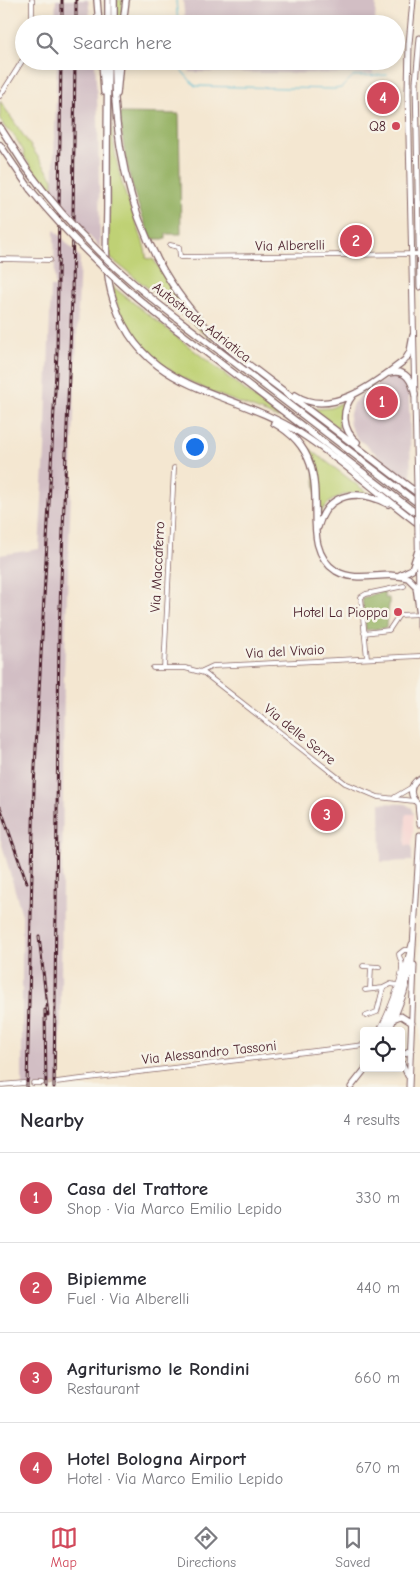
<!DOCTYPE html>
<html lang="en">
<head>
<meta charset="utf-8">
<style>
	body { margin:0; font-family:"Comic Neue",sans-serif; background:#f2f2f3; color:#2b2b33 }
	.controls { position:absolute; right:15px; bottom:15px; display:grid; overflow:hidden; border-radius:5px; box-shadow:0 2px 8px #0003 }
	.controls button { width:45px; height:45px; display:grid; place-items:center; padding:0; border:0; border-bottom:1px solid #e1e1e2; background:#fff; color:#2b2b33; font:25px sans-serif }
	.you { position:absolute; left:194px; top:446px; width:18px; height:18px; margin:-12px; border:4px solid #fff; border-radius:50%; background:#1a73e8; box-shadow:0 0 0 8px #1a73e833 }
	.badge { display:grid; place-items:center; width:32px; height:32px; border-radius:50%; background:#d1495b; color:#fff; font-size:16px; font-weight:700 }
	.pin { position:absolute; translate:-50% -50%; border:2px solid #fff; box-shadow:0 1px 5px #0006 }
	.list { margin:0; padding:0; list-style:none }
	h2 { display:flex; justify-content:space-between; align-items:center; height:65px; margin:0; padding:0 20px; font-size:21px }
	h2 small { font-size:16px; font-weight:400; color:#7c7c81 }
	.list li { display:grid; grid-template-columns:32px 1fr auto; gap:15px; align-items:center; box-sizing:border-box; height:90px; padding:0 20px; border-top:1px solid #e1e1e2 }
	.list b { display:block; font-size:19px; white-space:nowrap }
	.list p { margin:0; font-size:16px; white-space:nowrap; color:#7c7c81 }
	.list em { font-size:16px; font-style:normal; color:#7c7c81 }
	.icon { flex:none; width:28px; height:28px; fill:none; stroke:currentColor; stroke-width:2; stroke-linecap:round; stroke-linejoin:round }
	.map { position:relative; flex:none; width:420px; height:1087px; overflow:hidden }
	.search { position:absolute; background:#fff; box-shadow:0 2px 8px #0003; left:15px; right:15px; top:15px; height:55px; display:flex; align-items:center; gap:12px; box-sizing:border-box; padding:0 18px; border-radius:28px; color:#7c7c81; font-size:19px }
	.sheet { height:425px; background:#fff }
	nav { display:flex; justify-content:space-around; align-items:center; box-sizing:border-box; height:70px; border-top:1px solid #e1e1e2; background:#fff; font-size:14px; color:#7c7c81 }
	nav a { display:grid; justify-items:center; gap:2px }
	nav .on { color:#d1495b }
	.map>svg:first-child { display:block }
</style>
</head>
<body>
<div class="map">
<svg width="420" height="1087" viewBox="0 0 420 1087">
	<rect width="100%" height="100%" fill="#f7f3e8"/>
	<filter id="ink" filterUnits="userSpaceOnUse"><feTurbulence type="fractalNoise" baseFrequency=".02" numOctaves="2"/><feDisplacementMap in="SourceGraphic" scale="10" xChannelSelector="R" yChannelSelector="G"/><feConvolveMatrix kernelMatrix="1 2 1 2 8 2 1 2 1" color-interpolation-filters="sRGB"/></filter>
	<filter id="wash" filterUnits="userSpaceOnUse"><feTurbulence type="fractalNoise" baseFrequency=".0096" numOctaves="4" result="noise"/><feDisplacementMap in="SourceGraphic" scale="20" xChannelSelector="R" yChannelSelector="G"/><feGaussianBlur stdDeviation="1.12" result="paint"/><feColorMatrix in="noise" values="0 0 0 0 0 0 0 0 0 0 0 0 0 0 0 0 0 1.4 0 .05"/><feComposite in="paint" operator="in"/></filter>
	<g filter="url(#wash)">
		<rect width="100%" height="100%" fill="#f4e7d1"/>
		<path fill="#f7d0ce" d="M 406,814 L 414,814 L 412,846 L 405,845 Z"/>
		<path fill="#d2bec4" d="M 56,0 L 88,0 L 91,24 L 55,24 Z
			M 183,0 L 376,0 L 375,24 L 185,24 Z
			M 57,61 L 95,61 L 98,117 L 100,248 L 53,196 Z
			M 187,61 L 373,61 L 373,74 L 190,72 Z
			M 54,229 L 80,257 L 64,675 L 60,1087 L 22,1087 L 22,915 L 0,838 L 0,555 L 39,549 L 45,451 L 51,287 L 55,287 Z
			M 391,376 L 400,378 L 409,395 L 411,479 L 405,477 L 357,438 L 350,426 L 349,417 L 353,403 L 366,391 Z
			M 380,803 L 405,804 L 412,808 L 414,814 L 406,814 L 405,845 L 412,846 L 412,861 L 381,862 Z"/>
		<path fill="#bfd174" stroke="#847850" d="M 117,0 L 123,0 L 121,24 L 117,24 Z
			M 0,101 L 53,179 L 53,196 L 25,158 L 23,150 L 13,134 L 5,128 L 0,119 Z
			M 110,106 C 112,135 116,166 125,193 C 129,206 148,249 146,258 L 154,260 L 180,300 L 213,340 L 109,257 Z
			M 112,286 L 279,417 L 278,418 C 225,396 161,380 128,329 C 120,316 116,301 112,286 Z
			M 343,402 L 339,417 L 339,429 L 313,409 L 331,408 Z
			M 301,443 L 302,443 L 369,494 C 348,490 328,497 318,517 L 314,467 Z"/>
		<path fill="#97b366" stroke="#706948" d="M 120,113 L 179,114 L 181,234 L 166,234 L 166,239 L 152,239 C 133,198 123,158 120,113 Z
			M 384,591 L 385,598 L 389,598 C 390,609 386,617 386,628 L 366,630 L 362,598 Z"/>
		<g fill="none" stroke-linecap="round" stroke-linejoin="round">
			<path stroke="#56b9d4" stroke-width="1" d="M 176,0 L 178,24
				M 181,61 L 182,71 L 195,86 L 334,89 L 341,88 L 353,76 L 387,75"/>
		</g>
	</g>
	<g filter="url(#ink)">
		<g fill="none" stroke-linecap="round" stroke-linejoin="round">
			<path stroke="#d2bfb0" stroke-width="4" stroke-dasharray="4 2" stroke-linecap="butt" d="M 42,1083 L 56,1082"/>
			<g stroke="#866565" stroke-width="5.5">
				<path id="minor" d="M 32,24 L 32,0
					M 0,96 L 24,58
					M 170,245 L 179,247 L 180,257 L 420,254
					M 0,259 L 50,260
					M 364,633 L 389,630 L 399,615 L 420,614
					M 367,658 L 361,597 L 366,594 L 404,586
					M 153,668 L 185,668 L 204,673 L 345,783 L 378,797 L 414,801
					M 164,668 L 174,468
					M 200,672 L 213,666 L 420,656
					M 395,797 L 412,787
					M 363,966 L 379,967
					M 370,989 L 371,967
					M 365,990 L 383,988
					M 366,1016 L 377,1012 L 383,988 L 391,984 L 397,985
					M 379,1031 C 386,1018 403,979 402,965 C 402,961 399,958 399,954 L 404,950 L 410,950
					M 56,1082 L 364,1045
					M 33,1083 L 42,1083
					M 0,1085 L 24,1083"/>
			</g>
			<g stroke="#866565" stroke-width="7">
				<path id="major" d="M 413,0 L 409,44 L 408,93 L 417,488
					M 420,38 L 416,82 L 420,287
					M 418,534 L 419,593
					M 420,612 L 420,627
					M 420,778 C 408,785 409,798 420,805
					M 418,804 L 420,824
					M 393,1019 L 401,1016 L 412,1023
					M 384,1031 L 398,996 L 412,944
					M 389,1031 L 404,993 L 412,962 L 420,835
					M 401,1055 L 411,1050
					M 401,1061 L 408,1076
					M 351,1087 L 366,1068
					M 409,1087 L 414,965"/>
			</g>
			<g stroke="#866565" stroke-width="8">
				<path id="highway" d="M 97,0 L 99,24
					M 108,24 L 108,0
					M 114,24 L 114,0
					M 123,24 L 126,0
					M 102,61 L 104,92
					M 108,61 C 107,109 107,157 107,205 C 107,234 104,264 111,292 C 138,395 227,386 300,433 C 342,460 380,495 420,525
					M 114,61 C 113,161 137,255 208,329 C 235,357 269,379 299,403 C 340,433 379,465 420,495
					M 117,94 L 120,61
					M 0,127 L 27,169
					M 0,145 L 30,189
					M 183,323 L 420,505
					M 177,330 L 420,516
					M 389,373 C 406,368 412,381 415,395
					M 295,395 C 331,419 376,382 405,360 L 410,352 L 413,336
					M 353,395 C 341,410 342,430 357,442
					M 274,423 C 348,464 289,540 336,571 C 358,584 386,570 408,578 L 416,586 L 420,614
					M 318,527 C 328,491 359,489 388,504
					M 400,575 L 412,569 L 418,551"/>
			</g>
			<use href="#minor" stroke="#fff" stroke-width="4"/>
			<use href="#major" stroke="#fff" stroke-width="5"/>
			<use href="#highway" stroke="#fff" stroke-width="5.5"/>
			<g stroke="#4a1f2b" stroke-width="3">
				<path id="rail" d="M 62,24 L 62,0
					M 76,24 L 76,0
					M 0,807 L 27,883
					M 39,936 L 48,1015
					M 45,1010 L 46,1087
					M 27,1087 L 34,786 L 57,353 L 61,61
					M 54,1087 L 59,633 L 72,297 L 75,61"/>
			</g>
			<use href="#rail" stroke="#f7f3e8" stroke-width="1" stroke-dasharray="4" stroke-linecap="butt"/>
			<g stroke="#866565" stroke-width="7" stroke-linecap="butt">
				<path id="major-bridge" d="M 417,488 L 418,534"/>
			</g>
			<g stroke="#866565" stroke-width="8" stroke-linecap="butt">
				<path id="highway-bridge" d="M 27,169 C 72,231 122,277 183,323
					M 30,189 C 74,243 122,288 177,330"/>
			</g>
			<use href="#major-bridge" stroke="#fff" stroke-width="5"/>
			<use href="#highway-bridge" stroke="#fff" stroke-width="5.5"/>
		</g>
	</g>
	<g fill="#d1495b" stroke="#f7f3e8" stroke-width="2">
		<circle cx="396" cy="126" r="5"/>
		<circle cx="398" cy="612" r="5"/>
	</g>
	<g text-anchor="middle" stroke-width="5" stroke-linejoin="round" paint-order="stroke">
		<g font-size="14" fill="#4a1f2b" stroke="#f7f3e8" text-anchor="end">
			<text x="386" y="131">Q8</text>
			<text x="388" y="617">Hotel La Pioppa</text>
		</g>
		<g font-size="14" fill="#4a1f2b" stroke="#f7f3e8">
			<text transform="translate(290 245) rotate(-1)" y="5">Via Alberelli</text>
			<text transform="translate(202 322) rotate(38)" y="5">Autostrada Adriatica</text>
			<text transform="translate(157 567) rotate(-87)" y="5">Via Maccaferro</text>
			<text transform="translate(285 651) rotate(-3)" y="5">Via del Vivaio</text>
			<text transform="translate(300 734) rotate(39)" y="5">Via delle Serre</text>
			<text transform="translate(209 1052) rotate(-6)" y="5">Via Alessandro Tassoni</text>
		</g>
	</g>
</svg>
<div class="controls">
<button><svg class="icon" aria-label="locate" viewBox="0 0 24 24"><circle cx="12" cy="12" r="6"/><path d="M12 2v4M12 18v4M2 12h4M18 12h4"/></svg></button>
</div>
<div class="you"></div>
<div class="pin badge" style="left:382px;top:402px">1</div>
<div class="pin badge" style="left:356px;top:241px">2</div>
<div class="pin badge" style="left:327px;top:815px">3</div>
<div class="pin badge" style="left:383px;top:98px">4</div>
<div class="search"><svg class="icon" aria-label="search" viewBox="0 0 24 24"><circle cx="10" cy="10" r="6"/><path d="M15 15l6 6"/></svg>Search here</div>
</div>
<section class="sheet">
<h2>Nearby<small>4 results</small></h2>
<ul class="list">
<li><span class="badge">1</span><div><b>Casa del Trattore</b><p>Shop · Via Marco Emilio Lepido</p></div><em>330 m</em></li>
<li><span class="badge">2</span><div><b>Bipiemme</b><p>Fuel · Via Alberelli</p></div><em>440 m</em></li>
<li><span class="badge">3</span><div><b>Agriturismo le Rondini</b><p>Restaurant</p></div><em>660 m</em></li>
<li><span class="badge">4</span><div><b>Hotel Bologna Airport</b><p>Hotel · Via Marco Emilio Lepido</p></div><em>670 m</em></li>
</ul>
</section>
<nav>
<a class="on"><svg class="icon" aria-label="map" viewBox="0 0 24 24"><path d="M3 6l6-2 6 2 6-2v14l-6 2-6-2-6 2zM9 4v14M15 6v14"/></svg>Map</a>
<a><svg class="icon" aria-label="directions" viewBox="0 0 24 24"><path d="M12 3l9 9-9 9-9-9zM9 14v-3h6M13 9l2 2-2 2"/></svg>Directions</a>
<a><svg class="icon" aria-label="saved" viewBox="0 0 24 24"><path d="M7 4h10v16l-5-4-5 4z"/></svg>Saved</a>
</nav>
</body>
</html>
